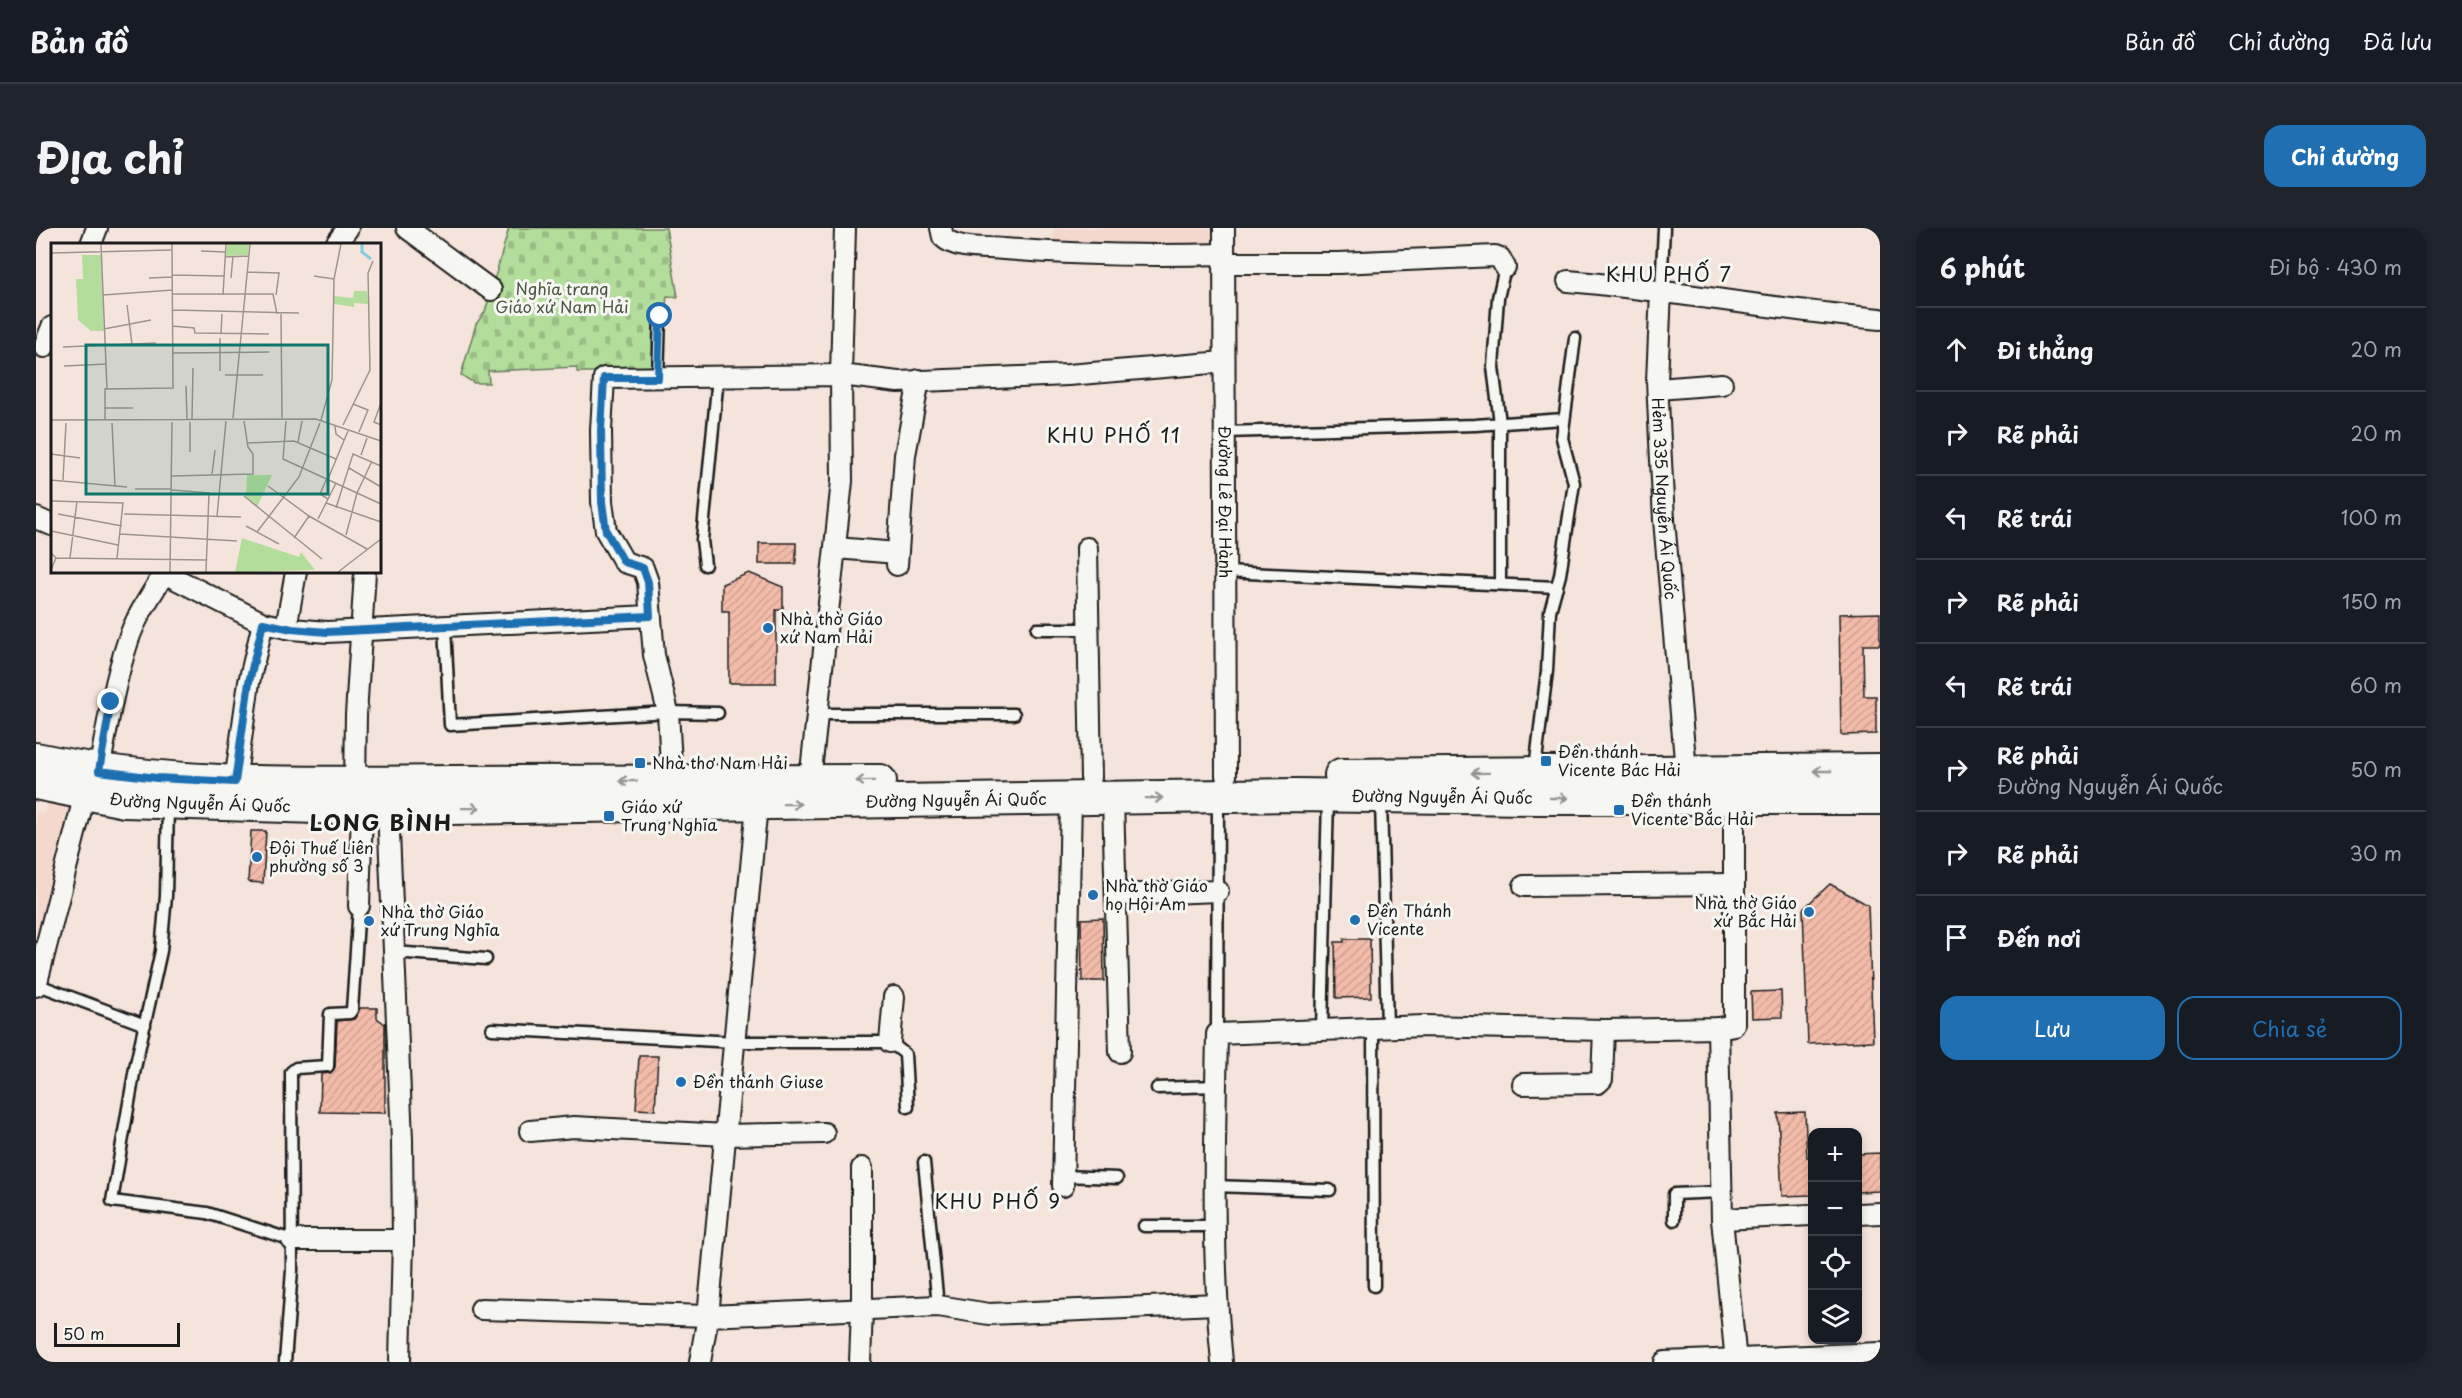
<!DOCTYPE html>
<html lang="vi">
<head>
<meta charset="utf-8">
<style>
	body { margin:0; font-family:"Playpen Sans",sans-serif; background:#20242c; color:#f1f3f6 }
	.controls { position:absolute; right:18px; bottom:18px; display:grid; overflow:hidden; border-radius:12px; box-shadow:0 3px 9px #0003 }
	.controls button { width:54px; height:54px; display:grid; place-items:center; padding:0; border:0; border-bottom:2px solid #363941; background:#171b24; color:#f1f3f6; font:30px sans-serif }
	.scale { position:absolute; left:18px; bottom:15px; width:126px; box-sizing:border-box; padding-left:6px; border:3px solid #1c1c1c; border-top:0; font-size:16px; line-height:21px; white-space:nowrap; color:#1c1c1c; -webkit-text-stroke:4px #f6f6f2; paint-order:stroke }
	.stop { position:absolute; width:18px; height:18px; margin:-14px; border:4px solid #1f6fb2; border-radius:50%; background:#fff }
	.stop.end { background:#1f6fb2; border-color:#fff; box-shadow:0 2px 6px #0008 }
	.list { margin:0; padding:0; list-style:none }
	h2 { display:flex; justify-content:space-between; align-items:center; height:78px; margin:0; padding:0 24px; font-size:26px }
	h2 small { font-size:20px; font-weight:400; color:#9ea1a6 }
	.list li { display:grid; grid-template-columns:39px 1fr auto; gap:18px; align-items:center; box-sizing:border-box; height:84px; padding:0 24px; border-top:2px solid #363941 }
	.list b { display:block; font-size:22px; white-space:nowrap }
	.list p { margin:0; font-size:20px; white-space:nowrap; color:#9ea1a6 }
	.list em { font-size:20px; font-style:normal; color:#9ea1a6 }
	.actions { display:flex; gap:12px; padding:18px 24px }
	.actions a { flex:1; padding:14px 0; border:2px solid #1f6fb2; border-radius:18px; text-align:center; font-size:21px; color:#1f6fb2 }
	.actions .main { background:#1f6fb2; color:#fff }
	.icon { flex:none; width:33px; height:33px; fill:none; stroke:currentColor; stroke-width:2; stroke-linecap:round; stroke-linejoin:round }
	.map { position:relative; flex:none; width:1844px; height:1134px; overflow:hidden; border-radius:18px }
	header { display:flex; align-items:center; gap:36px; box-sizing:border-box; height:84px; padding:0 30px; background:#171b24; border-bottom:2px solid #363941 }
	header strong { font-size:28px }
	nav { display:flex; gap:33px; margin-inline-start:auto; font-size:21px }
	.intro { display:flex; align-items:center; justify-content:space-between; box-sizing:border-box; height:144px; padding:0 36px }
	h1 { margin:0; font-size:42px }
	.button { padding:15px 27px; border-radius:18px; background:#1f6fb2; color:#fff; font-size:21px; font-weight:700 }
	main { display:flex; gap:36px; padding:0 36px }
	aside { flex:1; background:#171b24; border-radius:18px; box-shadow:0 3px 9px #0003 }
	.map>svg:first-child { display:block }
</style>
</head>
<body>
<header>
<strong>Bản đồ</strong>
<nav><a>Bản đồ</a><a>Chỉ đường</a><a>Đã lưu</a></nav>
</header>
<div class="intro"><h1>Địa chỉ</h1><a class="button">Chỉ đường</a></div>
<main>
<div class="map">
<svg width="1844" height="1134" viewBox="0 0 1844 1134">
	<defs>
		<pattern id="cemetery-stones" width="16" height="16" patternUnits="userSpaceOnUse" patternTransform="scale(1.5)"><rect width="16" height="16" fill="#b3dd9b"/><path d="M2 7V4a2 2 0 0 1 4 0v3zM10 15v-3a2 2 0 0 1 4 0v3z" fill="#99bd85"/></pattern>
		<pattern id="building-hatch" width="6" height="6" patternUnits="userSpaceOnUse" patternTransform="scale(1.5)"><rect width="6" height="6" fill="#f3bba9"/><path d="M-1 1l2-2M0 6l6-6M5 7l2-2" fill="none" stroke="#d0a091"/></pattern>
	</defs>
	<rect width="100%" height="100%" fill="#f5e4dc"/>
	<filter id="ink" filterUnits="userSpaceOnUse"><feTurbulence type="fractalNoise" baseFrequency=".0167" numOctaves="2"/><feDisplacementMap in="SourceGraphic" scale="12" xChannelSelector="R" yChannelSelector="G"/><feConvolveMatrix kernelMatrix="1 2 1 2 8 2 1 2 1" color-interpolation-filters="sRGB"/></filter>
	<g filter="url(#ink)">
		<path fill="#f4d8cd" d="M 1017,0 L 1182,0 L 1182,20 L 1016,18 Z
			M 13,569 L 40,575 L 0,722 L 0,584 L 9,586 Z"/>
		<path fill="url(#cemetery-stones)" stroke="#687c5c" stroke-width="1.5" d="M 473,0 L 630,0 L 642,69 L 631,68 L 630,76 L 617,85 L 617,144 L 541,144 L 541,139 L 452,143 L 453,155 L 438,155 L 425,147 L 440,96 L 449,84 Z"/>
		<path fill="url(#building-hatch)" stroke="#1c1c1c" stroke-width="1.5" d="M 723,315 L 760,315 L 760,336 L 723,336 Z
			M 713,345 L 747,359 L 747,382 L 740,382 L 740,455 L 693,455 L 693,383 L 686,383 L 686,356 Z
			M 1844,385 L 1844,417 L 1827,417 L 1828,468 L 1840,468 L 1840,506 L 1805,507 L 1803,386 Z
			M 215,603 L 230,603 L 227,655 L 212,654 Z
			M 1794,656 L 1832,677 L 1837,813 L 1772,816 L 1767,681 Z
			M 1067,690 L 1068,753 L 1046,753 L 1045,691 Z
			M 1308,711 L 1334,711 L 1335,769 L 1300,770 L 1299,714 L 1308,714 Z
			M 1745,763 L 1746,789 L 1716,790 L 1715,764 Z
			M 324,780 L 341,780 L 341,790 L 349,796 L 349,885 L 284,884 L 285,846 L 295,845 L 299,839 L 301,793 L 318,791 Z
			M 603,828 L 622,828 L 619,882 L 600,881 Z
			M 1769,884 L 1771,929 L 1776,929 L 1776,967 L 1746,968 L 1742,885 Z
			M 1844,925 L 1844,963 L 1821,964 L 1821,926 Z"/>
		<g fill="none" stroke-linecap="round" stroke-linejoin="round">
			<g stroke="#1c1c1c" stroke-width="15">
				<path id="lane" d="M 1625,63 L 1628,0
					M 622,150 L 624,88
					M 1188,204 L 1439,197 L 1528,191
					M 669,337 L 666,312 L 682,149
					M 1189,344 L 1521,359
					M 1464,356 L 1464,195 L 1457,139 L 1462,70 L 1469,39
					M 409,398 L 414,497 L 632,484 L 682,485
					M 1001,401 L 1052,401
					M 781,486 L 978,486
					M 1499,541 L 1511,443 L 1514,383 L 1524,347 L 1538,255 L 1526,210 L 1539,110
					M 1345,572 L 1351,799
					M 132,578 L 130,668 L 125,723 L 99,840 L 76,973 L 171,985 L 256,1012
					M 358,724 L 450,731
					M 0,756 L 109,797
					M 1337,800 L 1338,1058
					M 456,801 L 699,814 L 854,814 L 869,826 L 872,879
					M 1286,801 L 1292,571
					M 1181,806 L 1182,572
					M 1121,860 L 1180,858
					M 888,934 L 902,1078
					M 1027,948 L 1081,950
					M 1178,958 L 1294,962
					M 1638,992 L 1638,966 L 1685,964
					M 1108,998 L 1179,998
					M 249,1134 L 256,1042 L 255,844 L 260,840 L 292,838 L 294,786 L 314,785 L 316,782 L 323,678"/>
			</g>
			<g stroke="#1c1c1c" stroke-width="24">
				<g id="street">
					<path d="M 371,0 L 455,62"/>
					<path d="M 905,0 L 907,9 C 920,22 950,19 968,21 C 1042,27 1114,28 1188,26"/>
					<path id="s1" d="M 1188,0 L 1190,548"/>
					<path d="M 55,16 L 61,0"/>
					<path d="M 300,16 L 312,0"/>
					<path d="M 1187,35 L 1303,35 L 1459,28 L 1464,30 L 1469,39"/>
					<path d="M 1532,53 C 1636,62 1739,82 1844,91"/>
					<path id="s2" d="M 1625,63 L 1621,153 L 1628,292 L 1650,543"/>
					<path d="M 8,119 L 16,99"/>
					<path d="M 1622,161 L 1686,156"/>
					<path d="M 0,290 L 16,297"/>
					<path d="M 800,320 L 861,325"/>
					<path d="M 1051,320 L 1055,550"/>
					<path d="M 861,337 L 869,227 L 883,152"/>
					<path d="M 126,344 L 227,395 L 256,401 L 291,404 L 614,388"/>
					<path d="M 250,400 L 260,344"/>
					<path d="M 63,543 C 71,499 78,455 92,413 C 100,388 116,366 129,344"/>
					<path d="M 636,553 L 632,484 L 618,427 L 612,354 L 607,340 L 588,334 L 570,303 L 566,274 L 565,202 L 568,150 L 805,147 L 862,154 L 1032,147 L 1188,134"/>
					<path d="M 774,553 L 806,253 L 805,147 L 809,0"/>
					<path d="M 199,554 L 213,454 L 227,395"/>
					<path d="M 319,555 L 320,487 L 329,344"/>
					<path d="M 1077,571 L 1084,824"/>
					<path d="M 352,581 L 366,912 L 367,1012 L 364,1134"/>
					<path d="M 1488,658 L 1697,656"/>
					<path d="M 1081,667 L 1182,663"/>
					<path d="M 323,678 L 326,581"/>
					<path d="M 0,758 L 49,566"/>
					<path d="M 1682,800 L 1686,991 L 1700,1134"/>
					<path d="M 854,814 L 858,769"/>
					<path d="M 1487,856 L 1562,855 L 1566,851 L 1568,802"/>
					<path d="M 494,903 L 538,899 L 690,907 L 788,905"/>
					<path d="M 1027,958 L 1035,572"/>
					<path d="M 1822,986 L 1844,985"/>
					<path d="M 1686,991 L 1776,987"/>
					<path d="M 256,1012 L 367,1012"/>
					<path d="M 445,1081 L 672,1088 L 902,1078 L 953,1086 L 1180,1076"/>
					<path d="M 664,1134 L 672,1088 L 721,577"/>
					<path d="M 824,1134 L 826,1081 L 826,940"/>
					<path d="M 1186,1134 C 1175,1025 1179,915 1181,806 L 1388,798 L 1568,802 L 1682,800 L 1698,797 L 1698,570"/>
					<path d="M 1629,1134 L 1844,1125"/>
				</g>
			</g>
			<g stroke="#1c1c1c" stroke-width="36">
				<g id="primary">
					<path d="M 0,531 C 136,560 274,555 412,554 C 556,554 700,554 844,553"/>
					<path d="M 1305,547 L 1844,542"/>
					<path id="s3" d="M 0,555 L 89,573 L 343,581 L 1258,567 L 1501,570 L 1844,570"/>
				</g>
			</g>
			<use href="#lane" stroke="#f6f6f2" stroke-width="10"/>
			<use href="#street" stroke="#f6f6f2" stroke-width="20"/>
			<use href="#primary" stroke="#f6f6f2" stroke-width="32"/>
		</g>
		<defs><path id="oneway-shaft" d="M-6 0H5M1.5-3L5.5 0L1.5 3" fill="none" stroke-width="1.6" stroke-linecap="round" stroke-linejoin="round" transform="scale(1.5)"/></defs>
		<g stroke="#949492">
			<use href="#oneway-shaft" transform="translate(1786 543) rotate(180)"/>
			<use href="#oneway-shaft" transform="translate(1444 545) rotate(179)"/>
			<use href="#oneway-shaft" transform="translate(592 553) rotate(180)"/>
			<use href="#oneway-shaft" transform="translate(829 553) rotate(179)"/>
			<use href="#oneway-shaft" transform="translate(1118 570) rotate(-1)"/>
			<use href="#oneway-shaft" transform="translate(1523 570)"/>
			<use href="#oneway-shaft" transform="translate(756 576) rotate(-1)"/>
			<use href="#oneway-shaft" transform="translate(435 580) rotate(-1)"/>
		</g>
	</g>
	<g fill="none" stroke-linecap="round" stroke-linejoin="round" filter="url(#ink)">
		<path stroke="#1f6fb2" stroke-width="8" d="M 75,474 L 63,543 L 121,550 L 199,554 L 213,454 L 227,395 L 256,401 L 291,404 L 614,388 L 612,354 L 607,340 L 588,334 L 570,303 L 566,274 L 565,202 L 568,150 L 622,150 L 624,88"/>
	</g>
	<g fill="#1f6fb2" stroke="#f6f6f2" stroke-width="2">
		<circle cx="732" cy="400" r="6"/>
		<rect x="1504" y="527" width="12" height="12" rx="3"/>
		<rect x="598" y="529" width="12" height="12" rx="3"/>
		<rect x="1577" y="576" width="12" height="12" rx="3"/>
		<rect x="567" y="582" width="12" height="12" rx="3"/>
		<circle cx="221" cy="629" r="6"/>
		<circle cx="1057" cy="667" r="6"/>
		<circle cx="1773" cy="684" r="6"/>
		<circle cx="1319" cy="692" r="6"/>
		<circle cx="333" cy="693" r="6"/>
		<circle cx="645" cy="854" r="6"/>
	</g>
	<g text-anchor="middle" stroke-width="6" stroke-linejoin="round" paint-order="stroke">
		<g font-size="16" fill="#495642" stroke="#f6f6f2">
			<text x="526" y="67">Nghĩa trang<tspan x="526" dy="18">Giáo xứ Nam Hải</tspan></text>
		</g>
		<g font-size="16" fill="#1c1c1c" stroke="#f6f6f2">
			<text dy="6" stroke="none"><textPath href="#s2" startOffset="208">Hẻm 335 Nguyễn Ái Quốc</textPath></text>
			<text dy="6" stroke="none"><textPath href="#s1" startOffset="274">Đường Lê Đại Hành</textPath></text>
			<text dy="6" stroke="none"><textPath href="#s3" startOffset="1408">Đường Nguyễn Ái Quốc</textPath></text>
			<text dy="6" stroke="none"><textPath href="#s3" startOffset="922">Đường Nguyễn Ái Quốc</textPath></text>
			<text dy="6" stroke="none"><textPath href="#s3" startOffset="166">Đường Nguyễn Ái Quốc</textPath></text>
		</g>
		<g font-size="16" fill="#1c1c1c" stroke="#f6f6f2" text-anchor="start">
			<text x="744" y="397">Nhà thờ Giáo<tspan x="744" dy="18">xứ Nam Hải</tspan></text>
			<text x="1522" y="530">Đền thánh<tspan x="1522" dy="18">Vicente Bác Hải</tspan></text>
			<text x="616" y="541">Nhà thơ Nam Hải</text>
			<text x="1595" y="579">Đền thánh<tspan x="1595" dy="18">Vicente Bắc Hải</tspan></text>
			<text x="585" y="585">Giáo xứ<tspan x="585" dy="18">Trung Nghĩa</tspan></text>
			<text x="233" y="626">Đội Thuế Liên<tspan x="233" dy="18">phường số 3</tspan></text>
			<text x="1069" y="664">Nhà thờ Giáo<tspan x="1069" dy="18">họ Hội Am</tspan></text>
			<text x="1761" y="681" text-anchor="end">Nhà thờ Giáo<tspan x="1761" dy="18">xứ Bắc Hải</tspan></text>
			<text x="1331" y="689">Đền Thánh<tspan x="1331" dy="18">Vicente</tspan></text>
			<text x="345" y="690">Nhà thờ Giáo<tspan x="345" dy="18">xứ Trung Nghĩa</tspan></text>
			<text x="657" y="860">Đền thánh Giuse</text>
		</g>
		<g font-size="20" letter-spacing="1.5" fill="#1c1c1c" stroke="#f6f6f2">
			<text x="1633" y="54">KHU PHỐ 7</text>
			<text x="1078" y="215">KHU PHỐ 11</text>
			<text x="962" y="981">KHU PHỐ 9</text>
		</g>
		<g font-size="22" font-weight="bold" letter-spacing="1.5" fill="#1c1c1c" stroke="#f6f6f2">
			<text x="345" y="603">LONG BÌNH</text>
		</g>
	</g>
	<g transform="translate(15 15)">
		<rect width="330" height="330" fill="#f5e4dc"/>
		<path d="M 176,1 L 198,1 L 197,12 L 175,13 ZM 31,12 L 50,12 L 53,88 L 40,88 L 27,77 L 25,36 L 32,36 ZM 303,48 L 316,48 L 317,61 L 303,60 L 303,64 L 283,61 L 283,53 L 302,55 ZM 196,232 L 221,232 L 206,264 L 195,254 ZM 191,295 L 248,314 L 250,309 L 264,327 L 184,329 Z" fill="#b3dd9b"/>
		<path fill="none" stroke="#81cee0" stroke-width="3" d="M 311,1 L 311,9 L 320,16"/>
		<path fill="none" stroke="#9e948f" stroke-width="1.5" d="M 50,1 L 56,146M 150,8 L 175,9M 0,10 L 120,7M 174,14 L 198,13M 196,29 L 228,30 L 225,52M 121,32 L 173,33M 263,33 L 283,36M 98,35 L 121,34M 180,35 L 182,13M 122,51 L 222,51 L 226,71M 52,52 L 122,47M 172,52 L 175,1M 76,62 L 81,101M 122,67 L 248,70M 230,71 L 231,175M 121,83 L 143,85 L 144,90 L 218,91M 53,86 L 100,77M 170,90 L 171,71M 12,104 L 105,100M 122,110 L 218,109M 13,123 L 56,121M 169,128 L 169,95M 174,132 L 212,132M 135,143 L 136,176M 330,160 L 323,179 L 330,182M 302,161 L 317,167 L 308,189M 54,165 L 82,165M 182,175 L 199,1M 54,176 L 54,146 L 122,145 L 121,1M 141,176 L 142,125M 0,177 L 265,176 L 330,198M 270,177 L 281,137 L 283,36 L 290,1M 235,178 L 232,216 L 330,261M 139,179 L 139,209M 61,180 L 64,243M 292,182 L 319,127 L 317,30 L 322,18M 284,183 L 285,191 L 293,197M 247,199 L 251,178M 196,200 L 243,198 L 285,216M 0,211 L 29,215M 310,212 L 316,195M 298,225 L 330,244M 161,231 L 164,207M 121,233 L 202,231 L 202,211 L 197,204 L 193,178M 276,235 L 269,251 L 277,256M 277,236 L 297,188M 0,237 L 76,244M 12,237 L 15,180M 217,243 L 258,273 L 316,306M 84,246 L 121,246M 121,247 L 158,250 L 155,329M 193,253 L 271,316M 0,258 L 72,260 L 66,315M 275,260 L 330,279M 285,265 L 302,211 L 330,223M 7,271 L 71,283M 73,271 L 190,274M 166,273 L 175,178M 267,276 L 285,240M 195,283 L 228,301M 0,288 L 67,302M 206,289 L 248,234 L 269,180M 69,291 L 186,298M 295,292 L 306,250 L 321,218M 243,295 L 258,273M 0,310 L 5,315 L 0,327M 5,315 L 155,317M 19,315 L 26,258M 119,329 L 121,179M 287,329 L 330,296"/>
		<path fill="#0f766e" fill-opacity="0.15" stroke="#0f766e" stroke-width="3" d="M 35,102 L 277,102 L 277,251 L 35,251 Z"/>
		<rect width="330" height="330" fill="none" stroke="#1c1c1c" stroke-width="3"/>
	</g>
</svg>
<div class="controls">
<button>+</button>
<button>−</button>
<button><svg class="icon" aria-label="locate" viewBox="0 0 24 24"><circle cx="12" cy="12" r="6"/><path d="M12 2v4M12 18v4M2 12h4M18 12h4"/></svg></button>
<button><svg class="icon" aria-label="layers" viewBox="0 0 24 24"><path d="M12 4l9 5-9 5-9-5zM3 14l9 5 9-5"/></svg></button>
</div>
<div class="scale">50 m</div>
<div class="stop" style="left:624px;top:88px"></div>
<div class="stop end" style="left:75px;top:474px"></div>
</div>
<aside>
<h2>6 phút<small>Đi bộ · 430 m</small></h2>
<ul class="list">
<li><svg class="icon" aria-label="ahead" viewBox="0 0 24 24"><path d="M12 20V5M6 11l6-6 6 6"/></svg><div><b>Đi thẳng</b></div><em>20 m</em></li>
<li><svg class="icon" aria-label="right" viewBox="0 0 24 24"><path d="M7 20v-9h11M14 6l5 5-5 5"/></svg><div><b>Rẽ phải</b></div><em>20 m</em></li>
<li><svg class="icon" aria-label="left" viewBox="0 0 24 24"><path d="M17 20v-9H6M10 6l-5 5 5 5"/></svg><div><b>Rẽ trái</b></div><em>100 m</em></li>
<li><svg class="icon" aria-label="right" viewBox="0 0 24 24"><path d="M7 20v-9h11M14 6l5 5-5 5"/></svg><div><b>Rẽ phải</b></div><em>150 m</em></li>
<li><svg class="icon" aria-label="left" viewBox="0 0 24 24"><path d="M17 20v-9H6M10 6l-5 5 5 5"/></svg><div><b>Rẽ trái</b></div><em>60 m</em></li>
<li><svg class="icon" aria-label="right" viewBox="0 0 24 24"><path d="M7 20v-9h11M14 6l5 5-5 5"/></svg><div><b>Rẽ phải</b><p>Đường Nguyễn Ái Quốc</p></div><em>50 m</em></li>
<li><svg class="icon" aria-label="right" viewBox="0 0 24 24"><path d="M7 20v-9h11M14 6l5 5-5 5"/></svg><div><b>Rẽ phải</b></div><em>30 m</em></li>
<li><svg class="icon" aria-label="arrive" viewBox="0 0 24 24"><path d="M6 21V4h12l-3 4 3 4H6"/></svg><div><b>Đến nơi</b></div></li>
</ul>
<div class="actions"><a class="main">Lưu</a><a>Chia sẻ</a></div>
</aside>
</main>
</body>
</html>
